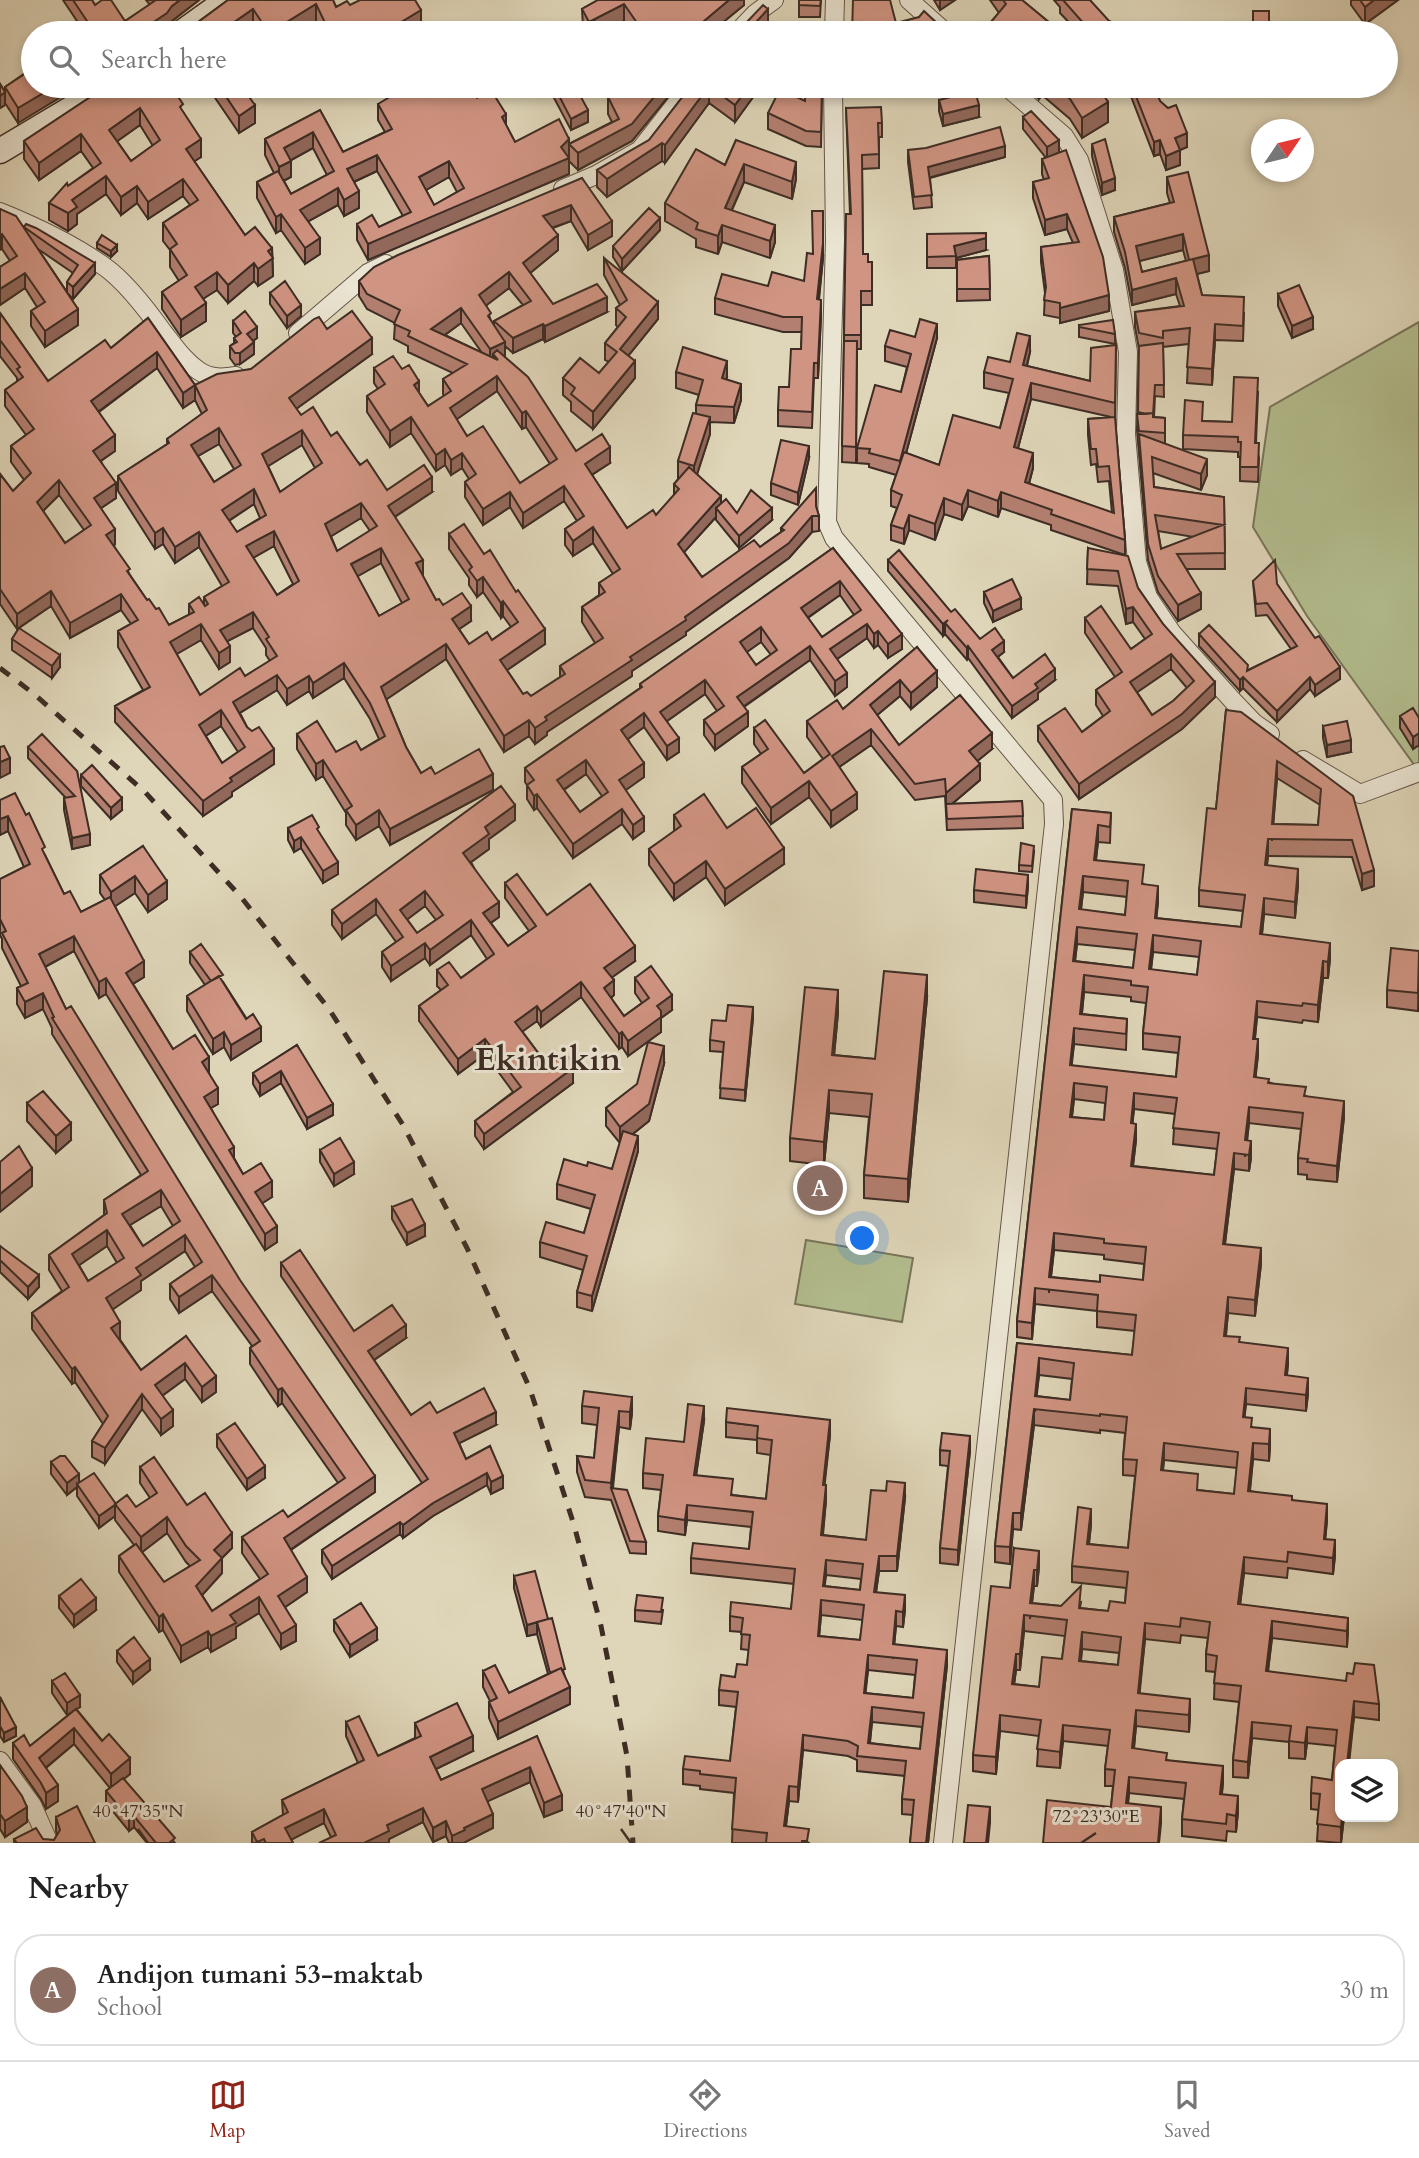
<!DOCTYPE html>
<html lang="en">
<head>
<meta charset="utf-8">
<style>
	body { margin:0; font-family:Cardo,serif; background:#f2f2f2; color:#222 }
	.controls { position:absolute; right:21px; bottom:21px; display:grid; overflow:hidden; border-radius:14px; box-shadow:0 4px 10px #0003 }
	.controls button { width:63px; height:63px; display:grid; place-items:center; padding:0; border:0; border-bottom:2px solid #e0e0e0; background:#fff; color:#222; font:35px sans-serif }
	.compass { position:absolute; left:1251px; top:119px; width:63px; height:63px; border-radius:50%; background:#fff; box-shadow:0 4px 10px #0003; rotate:55deg }
	.you { position:absolute; left:863px; top:1239px; width:24px; height:24px; margin:-18px; border:5px solid #fff; border-radius:50%; background:#1a73e8; box-shadow:0 0 0 10px #1a73e833 }
	.badge { display:grid; place-items:center; width:46px; height:46px; border-radius:50%; background:#8f2418; color:#fff; font-size:23px; font-weight:700 }
	.pin { position:absolute; translate:-50% -50%; border:4px solid #fff; box-shadow:0 2px 7px #0006 }
	.list { margin:0; padding:0; list-style:none }
	h2 { display:flex; justify-content:space-between; align-items:center; height:91px; margin:0; padding:0 28px; font-size:30px }
	h2 small { font-size:23px; font-weight:400; color:#767676 }
	.list li { display:grid; grid-template-columns:46px 1fr auto; gap:21px; align-items:center; box-sizing:border-box; height:112px; margin:0 14px 14px; padding:0 14px; border:2px solid #e0e0e0; border-radius:28px }
	.list b { display:block; font-size:26px; white-space:nowrap }
	.list p { margin:0; font-size:23px; white-space:nowrap; color:#767676 }
	.list em { font-size:23px; font-style:normal; color:#767676 }
	.icon { flex:none; width:38px; height:38px; fill:none; stroke:currentColor; stroke-width:2; stroke-linecap:round; stroke-linejoin:round }
	.map { position:relative; flex:none; width:1419px; height:1843px; overflow:hidden }
	.search { position:absolute; background:#fff; box-shadow:0 4px 10px #0003; left:21px; right:21px; top:21px; height:77px; display:flex; align-items:center; gap:18px; box-sizing:border-box; padding:0 24px; border-radius:38px; color:#767676; font-size:26px }
	.sheet { height:217px; background:#fff }
	nav { display:flex; justify-content:space-around; align-items:center; box-sizing:border-box; height:98px; border-top:2px solid #e0e0e0; background:#fff; font-size:19px; color:#767676 }
	nav a { display:grid; justify-items:center; gap:4px }
	nav .on { color:#8f2418 }
	.map>svg:first-child { display:block }
</style>
</head>
<body>
<div class="map">
<svg width="1419" height="1843" viewBox="0 0 1419 1843">
	<rect width="100%" height="100%" fill="#dfd6b9"/>
	<filter id="stains"><feTurbulence type="fractalNoise" baseFrequency=".00286" numOctaves="4"/><feColorMatrix values="0 0 0 0 .2 0 0 0 0 .09 0 0 0 0 .02 0 0 0 .5 -.17"/></filter>
	<radialGradient id="worn" r=".72"><stop offset=".6" stop-color="#630" stop-opacity="0"/><stop offset="1" stop-color="#630" stop-opacity=".3"/></radialGradient>
	<path fill="#b3bd8e" stroke="#78755a" stroke-width="2" d="M 1419,322 L 1419,765 L 1415,766 L 1307,616 L 1253,527 L 1270,407 Z
		M 806,1240 L 913,1258 L 902,1322 L 795,1304 Z"/>
	<g fill="none" stroke-linecap="round" stroke-linejoin="round">
		<g stroke="#66574a" stroke-width="20">
			<path id="street" d="M 909,0 L 946,33
				M 737,33 L 756,13 L 774,0
				M 834,33 L 835,0
				M 833,86 L 835,240 L 827,522 L 834,538 L 1053,800 L 1054,824 L 943,1843
				M 1006,86 L 1064,136 L 1079,160 L 1114,270 L 1128,352 L 1126,434 L 1137,562 L 1148,597 L 1172,633 L 1233,701 L 1254,723 L 1270,734
				M 563,189 L 596,175 L 640,150 L 690,86
				M 0,212 C 37,227 73,244 105,267 C 126,282 148,311 163,332 C 174,346 184,361 199,371 C 211,379 223,378 236,376
				M 298,333 L 368,273 L 386,264
				M 1303,760 L 1360,794 L 1419,772
				M 0,1761 L 32,1805 L 49,1843"/>
		</g>
		<g stroke="#3e2d25" stroke-width="27">
			<path id="secondary" d="M 181,33 L 227,0
				M 0,151 L 82,102 L 106,86"/>
		</g>
		<use href="#street" stroke="#eae4d2" stroke-width="18"/>
		<use href="#secondary" stroke="#eae4d2" stroke-width="24"/>
		<path stroke="#3e2d25" stroke-width="5" stroke-dasharray="12 12" stroke-linecap="butt" d="M 0,668 L 34,694 L 145,792 L 241,897 L 329,1009 L 403,1125 L 467,1248 L 530,1389 L 574,1525 L 601,1626 L 627,1756 L 633,1843"/>
	</g>
	<path fill="#b37f70" stroke="#3e2d25" stroke-width="2" fill-rule="evenodd" d="M 63,0 L 92,0 L 95,5 L 125,21 L 150,5 L 146,0 L 199,0 L 172,21 L 167,28 L 159,33 L 85,33 Z
		M 228,0 L 333,0 L 336,7 L 350,5 L 421,27 L 411,33 L 321,33 L 316,22 L 297,33 L 258,33 L 253,26 L 190,28 Z
		M 598,0 L 744,0 L 744,5 L 710,33 L 632,33 L 624,21 L 583,27 L 582,9 Z
		M 799,0 L 821,0 L 820,17 L 799,17 Z
		M 934,0 L 955,0 L 940,10 Z
		M 990,0 L 1022,0 L 1062,33 L 991,33 L 991,22 L 999,13 Z
		M 1054,0 L 1090,0 L 1110,33 L 1079,33 L 1060,13 L 1060,7 Z
		M 1351,0 L 1398,0 L 1365,24 L 1351,5 Z
		M 33,60 L 18,123 L 5,103 L 5,105 L 0,108 L 0,84 L 5,92 L 5,87 L 28,71 L 28,64 Z
		M 107,86 L 183,112 L 201,157 L 194,161 L 245,235 L 272,248 L 273,276 L 258,286 L 254,281 L 228,303 L 217,290 L 207,296 L 203,299 L 206,321 L 181,337 L 162,309 L 162,292 L 179,281 L 170,267 L 170,250 L 163,241 L 163,223 L 190,205 L 183,196 L 148,219 L 137,203 L 121,215 L 106,194 L 77,214 L 77,224 L 68,231 L 49,220 L 49,203 L 68,186 L 93,168 L 81,151 L 39,180 L 24,159 L 24,141 ZM 140,125 L 153,146 L 131,161 L 117,141 Z
		M 207,86 L 241,86 L 255,123 L 239,133 Z
		M 553,86 L 575,86 L 588,122 L 571,130 L 553,96 Z
		M 622,86 L 677,86 L 632,141 L 578,170 L 569,161 L 569,156 L 568,157 L 569,174 L 368,260 L 357,240 L 357,224 L 379,227 L 403,216 L 377,171 L 354,182 L 359,208 L 344,216 L 338,205 L 308,221 L 320,254 L 305,264 L 281,230 L 276,233 L 257,198 L 257,182 L 274,173 L 265,155 L 265,139 L 320,110 L 343,152 L 385,132 L 378,120 L 378,104 L 433,96 L 477,98 L 506,125 L 515,142 L 569,144 L 612,122 L 608,114 L 608,97 ZM 313,148 L 327,175 L 291,194 L 284,181 L 291,177 L 291,160 ZM 449,177 L 457,192 L 434,205 L 426,190 Z
		M 691,86 L 756,86 L 756,93 L 735,122 L 709,103 L 665,163 L 662,161 L 607,197 L 597,187 L 597,170 L 649,140 Z
		M 822,86 L 821,147 L 806,146 L 768,129 L 768,113 L 805,101 Z
		M 1023,86 L 1092,86 L 1108,122 L 1082,138 L 1070,119 L 1042,95 L 1039,99 Z
		M 1127,86 L 1154,86 L 1160,101 L 1187,147 L 1180,150 L 1180,165 L 1166,170 L 1160,154 L 1154,156 Z
		M 939,100 L 979,117 L 943,126 L 939,111 Z
		M 846,108 L 882,123 L 882,137 L 879,137 L 879,168 L 862,169 L 863,254 L 868,262 L 872,262 L 872,305 L 861,305 L 861,349 L 857,349 L 856,463 L 842,462 L 846,214 L 850,214 Z
		M 1023,117 L 1059,152 L 1056,154 L 1109,311 L 1060,323 L 1060,318 L 1044,315 L 1045,293 L 1041,262 L 1041,247 L 1073,243 L 1067,229 L 1045,235 L 1033,198 L 1033,182 L 1044,180 L 1042,174 L 1042,159 L 1046,158 L 1023,129 Z
		M 736,140 L 796,179 L 792,199 L 744,182 L 732,210 L 775,242 L 770,258 L 722,242 L 718,254 L 696,247 L 696,239 L 665,221 L 665,203 L 725,165 Z
		M 1092,144 L 1115,190 L 1102,195 L 1092,156 Z
		M 908,150 L 1005,157 L 930,178 L 932,207 L 914,209 L 908,162 Z
		M 1167,177 L 1209,271 L 1197,274 L 1202,295 L 1244,313 L 1243,341 L 1215,340 L 1212,385 L 1187,383 L 1189,344 L 1163,347 L 1164,397 L 1155,396 L 1154,417 L 1165,418 L 1165,444 L 1207,475 L 1201,490 L 1153,473 L 1154,487 L 1224,497 L 1225,569 L 1187,569 L 1201,609 L 1178,621 L 1158,592 L 1148,560 L 1137,430 L 1139,349 L 1135,327 L 1135,312 L 1180,306 L 1176,294 L 1132,305 L 1125,268 L 1114,232 L 1114,217 L 1170,203 L 1167,193 ZM 1183,250 L 1186,261 L 1142,272 L 1139,261 ZM 1158,531 L 1194,537 L 1161,549 Z
		M 582,178 L 612,236 L 588,250 L 571,221 L 553,228 L 558,250 L 530,273 L 553,304 L 607,312 L 545,342 L 543,339 L 513,353 L 505,346 L 505,357 L 576,451 L 610,463 L 592,475 L 627,528 L 656,515 L 674,496 L 674,484 L 678,479 L 678,461 L 696,414 L 696,405 L 699,395 L 676,388 L 676,372 L 727,377 L 726,380 L 741,400 L 734,423 L 710,422 L 710,434 L 697,474 L 721,504 L 737,513 L 772,520 L 739,548 L 716,520 L 716,517 L 684,552 L 702,577 L 760,547 L 781,532 L 781,528 L 816,507 L 819,516 L 819,531 L 812,532 L 789,558 L 686,632 L 686,635 L 632,671 L 632,676 L 547,732 L 547,735 L 535,744 L 529,736 L 504,752 L 446,659 L 386,699 L 406,747 L 421,773 L 435,774 L 493,790 L 390,845 L 379,826 L 356,840 L 346,825 L 346,813 L 323,776 L 316,780 L 297,749 L 297,734 L 336,752 L 361,750 L 379,739 L 370,719 L 344,678 L 313,698 L 309,691 L 287,705 L 277,690 L 240,713 L 247,727 L 274,764 L 232,792 L 232,796 L 203,816 L 115,722 L 115,706 L 143,690 L 118,647 L 118,631 L 131,624 L 121,610 L 70,638 L 51,606 L 19,628 L 60,667 L 52,678 L 12,650 L 12,639 L 19,628 L 17,629 L 0,604 L 0,474 L 13,491 L 24,480 L 11,462 L 11,446 L 26,435 L 5,406 L 5,390 L 17,382 L 17,378 L 0,356 L 0,313 L 48,381 L 111,348 L 148,318 L 195,385 L 251,369 L 327,329 L 372,354 L 296,409 L 301,415 L 331,436 L 387,490 L 432,492 L 395,517 L 422,575 L 436,600 L 471,621 L 459,629 L 469,644 L 492,640 L 511,627 L 503,616 L 501,618 L 483,592 L 477,597 L 469,585 L 469,578 L 449,549 L 449,534 L 545,644 L 507,670 L 523,694 L 531,696 L 560,677 L 560,666 L 595,643 L 582,622 L 582,607 L 599,595 L 599,583 L 613,574 L 593,543 L 573,556 L 565,545 L 565,529 L 577,521 L 564,501 L 523,528 L 510,507 L 483,525 L 465,497 L 465,482 L 469,479 L 462,468 L 451,475 L 445,465 L 436,471 L 411,433 L 390,447 L 367,412 L 367,396 L 378,389 L 374,383 L 374,368 L 419,393 L 428,406 L 444,396 L 443,394 L 443,379 L 453,373 L 408,352 L 408,346 L 394,339 L 395,323 L 367,309 L 359,296 L 359,281 ZM 509,288 L 523,305 L 494,321 L 494,325 L 491,321 L 486,305 ZM 461,323 L 482,353 L 445,335 ZM 157,368 L 183,408 L 195,400 L 202,414 L 167,439 L 167,444 L 118,476 L 118,491 L 155,549 L 163,544 L 175,563 L 199,547 L 222,586 L 204,597 L 204,603 L 189,604 L 189,615 L 169,625 L 147,600 L 130,575 L 114,546 L 115,544 L 101,508 L 116,498 L 101,461 L 115,451 L 99,412 ZM 497,391 L 522,429 L 526,427 L 550,464 L 520,483 L 467,436 L 456,419 ZM 219,444 L 234,469 L 214,482 L 198,456 ZM 302,445 L 315,468 L 280,492 L 268,466 ZM 59,495 L 84,530 L 65,543 L 43,511 ZM 254,504 L 260,518 L 237,532 L 229,521 ZM 361,518 L 370,531 L 337,551 L 331,536 ZM 274,546 L 293,584 L 277,595 L 253,558 ZM 381,563 L 402,603 L 379,616 L 357,576 ZM 253,628 L 266,648 L 266,655 L 270,661 L 245,676 L 200,695 L 176,654 L 201,640 L 219,669 L 230,662 L 227,641 ZM 221,726 L 238,752 L 222,763 L 206,736 Z
		M 0,209 L 24,227 L 95,274 L 73,299 L 70,296 L 78,325 L 45,347 L 31,326 L 31,311 L 37,307 L 25,288 L 0,305 L 0,267 L 10,261 L 2,249 ZM 38,249 L 73,273 L 67,282 L 67,292 Z
		M 660,230 L 622,271 L 613,257 L 613,246 Z
		M 927,234 L 986,250 L 956,258 L 956,268 L 927,268 Z
		M 97,243 L 117,251 L 111,257 L 97,248 Z
		M 989,256 L 990,300 L 957,301 L 957,260 Z
		M 604,258 L 658,319 L 628,356 L 635,378 L 593,429 L 571,411 L 571,402 L 563,395 L 563,378 L 599,373 L 609,362 L 605,360 L 605,343 L 618,327 L 616,325 L 616,308 L 620,305 L 604,275 Z
		M 823,258 L 819,300 L 821,316 L 818,378 L 814,378 L 812,428 L 778,426 L 778,410 L 789,387 L 801,349 L 802,332 L 783,332 L 715,314 L 715,298 L 768,286 L 804,281 Z
		M 270,293 L 301,316 L 287,328 L 270,304 Z
		M 1278,294 L 1313,329 L 1292,338 L 1278,306 Z
		M 233,321 L 257,338 L 253,341 L 254,354 L 240,364 L 235,365 L 230,358 L 230,346 L 234,343 L 234,338 L 236,337 L 233,333 Z
		M 1079,325 L 1115,334 L 1115,344 L 1079,337 Z
		M 915,337 L 937,338 L 906,453 L 939,465 L 1000,428 L 1009,393 L 984,388 L 984,372 L 1010,362 L 1030,352 L 1027,366 L 1090,381 L 1116,345 L 1115,418 L 1125,540 L 1125,555 L 1051,530 L 1051,525 L 1001,508 L 998,517 L 968,506 L 962,520 L 944,514 L 935,540 L 909,530 L 904,544 L 891,540 L 891,525 L 897,508 L 891,506 L 891,490 L 896,475 L 869,467 L 869,464 L 857,463 L 857,448 L 901,392 L 907,367 L 885,361 L 885,346 ZM 1031,399 L 1111,417 L 1088,419 L 1088,435 L 1091,465 L 1096,464 L 1098,482 L 1109,481 L 1112,513 L 1029,484 L 1033,468 L 1018,448 Z
		M 1258,393 L 1256,443 L 1259,458 L 1258,482 L 1240,481 L 1240,457 L 1238,457 L 1238,452 L 1183,449 L 1183,435 L 1203,421 L 1232,422 Z
		M 809,458 L 798,505 L 771,495 L 771,483 Z
		M 833,548 L 902,649 L 888,658 L 878,645 L 874,648 L 867,638 L 837,659 L 847,687 L 835,696 L 810,660 L 744,707 L 748,726 L 715,750 L 704,735 L 704,720 L 717,711 L 705,694 L 667,721 L 679,752 L 667,760 L 644,727 L 628,739 L 644,777 L 625,790 L 644,831 L 633,839 L 622,824 L 573,858 L 537,808 L 534,810 L 527,799 L 527,785 L 525,782 L 525,768 L 640,688 L 640,684 ZM 840,595 L 854,615 L 822,637 L 808,618 ZM 761,642 L 771,655 L 756,665 L 746,652 ZM 586,774 L 602,796 L 580,812 L 564,790 Z
		M 1088,548 L 1138,588 L 1163,624 L 1215,697 L 1182,729 L 1079,799 L 1038,741 L 1038,726 L 1082,732 L 1103,716 L 1096,705 L 1096,690 L 1115,677 L 1085,633 L 1085,618 L 1131,649 L 1145,639 L 1133,622 L 1126,624 L 1118,586 L 1087,584 ZM 1171,669 L 1187,688 L 1173,701 L 1152,715 L 1137,692 Z
		M 888,560 L 951,612 L 980,639 L 1004,652 L 998,657 L 1013,678 L 1055,680 L 1038,693 L 1038,699 L 1012,718 L 968,658 L 967,660 L 945,634 L 943,636 L 888,571 Z
		M 1253,581 L 1277,584 L 1340,679 L 1315,696 L 1310,689 L 1277,722 L 1243,688 L 1240,691 L 1199,646 L 1199,634 L 1248,670 L 1291,649 L 1267,615 L 1256,616 Z
		M 984,592 L 1021,609 L 993,622 L 984,603 Z
		M 917,647 L 937,687 L 911,709 L 900,696 L 877,715 L 899,745 L 992,749 L 977,761 L 980,780 L 952,804 L 1022,801 L 1023,828 L 947,830 L 945,796 L 915,800 L 871,745 L 839,767 L 857,809 L 831,827 L 809,797 L 771,824 L 742,783 L 742,767 L 761,754 L 754,744 L 754,728 L 804,773 L 823,759 L 807,737 L 807,721 L 843,709 Z
		M 1226,710 L 1353,796 L 1374,886 L 1362,890 L 1352,857 L 1268,856 L 1267,865 L 1298,885 L 1295,918 L 1264,914 L 1262,935 L 1330,959 L 1328,978 L 1323,978 L 1318,1022 L 1303,1020 L 1302,1023 L 1257,1017 L 1255,1039 L 1258,1055 L 1255,1077 L 1306,1096 L 1344,1117 L 1337,1182 L 1307,1179 L 1307,1175 L 1298,1174 L 1298,1158 L 1301,1129 L 1249,1123 L 1247,1141 L 1251,1158 L 1249,1171 L 1234,1169 L 1225,1244 L 1261,1264 L 1255,1316 L 1228,1313 L 1226,1336 L 1288,1364 L 1287,1375 L 1308,1394 L 1306,1411 L 1246,1404 L 1244,1417 L 1252,1427 L 1270,1446 L 1269,1461 L 1253,1459 L 1250,1491 L 1292,1500 L 1327,1520 L 1325,1539 L 1335,1556 L 1333,1574 L 1288,1568 L 1287,1578 L 1244,1573 L 1240,1605 L 1348,1618 L 1347,1647 L 1272,1638 L 1268,1671 L 1379,1704 L 1379,1720 L 1354,1717 L 1340,1817 L 1344,1817 L 1341,1843 L 1317,1841 L 1319,1810 L 1311,1809 L 1311,1793 L 1332,1780 L 1335,1746 L 1307,1743 L 1305,1759 L 1289,1758 L 1289,1742 L 1252,1738 L 1248,1778 L 1233,1777 L 1233,1760 L 1239,1702 L 1214,1699 L 1215,1672 L 1206,1671 L 1206,1654 L 1208,1638 L 1181,1635 L 1180,1643 L 1145,1639 L 1139,1694 L 1190,1715 L 1189,1732 L 1136,1726 L 1134,1749 L 1167,1760 L 1223,1782 L 1222,1794 L 1238,1812 L 1236,1832 L 1227,1831 L 1226,1841 L 1182,1836 L 1182,1819 L 1184,1799 L 1129,1793 L 1128,1804 L 1161,1824 L 1111,1807 L 1113,1786 L 1105,1786 L 1105,1769 L 1108,1746 L 1063,1741 L 1060,1768 L 1037,1766 L 1039,1736 L 1000,1731 L 996,1774 L 973,1771 L 973,1755 L 1010,1588 L 1014,1548 L 1039,1567 L 1037,1586 L 1034,1586 L 1032,1603 L 1061,1606 L 1081,1602 L 1080,1608 L 1108,1611 L 1125,1603 L 1126,1588 L 1072,1582 L 1072,1566 L 1091,1525 L 1089,1544 L 1128,1548 L 1135,1476 L 1123,1475 L 1123,1459 L 1125,1433 L 1100,1430 L 1100,1433 L 1034,1425 L 1021,1530 L 1013,1529 L 1010,1564 L 995,1562 L 995,1546 L 1017,1343 L 1132,1355 L 1135,1331 L 1097,1327 L 1097,1311 L 1035,1304 L 1032,1339 L 1017,1337 L 1017,1321 L 1072,809 L 1111,813 L 1110,843 L 1098,842 L 1096,860 L 1144,884 L 1158,902 L 1156,918 L 1241,927 L 1243,911 L 1199,906 L 1199,890 L 1216,809 ZM 1277,778 L 1320,805 L 1318,825 L 1273,824 ZM 1083,892 L 1127,897 L 1125,915 L 1081,910 ZM 1077,944 L 1135,950 L 1133,968 L 1075,961 ZM 1153,952 L 1199,957 L 1197,975 L 1151,970 ZM 1084,992 L 1131,997 L 1131,1001 L 1146,1003 L 1143,1033 L 1143,1049 L 1178,1053 L 1176,1077 L 1071,1066 L 1074,1044 L 1126,1050 L 1127,1019 L 1082,1014 ZM 1074,1099 L 1105,1103 L 1104,1120 L 1072,1117 ZM 1134,1109 L 1175,1114 L 1173,1144 L 1217,1149 L 1214,1175 L 1133,1166 L 1136,1140 L 1132,1124 ZM 1054,1250 L 1104,1255 L 1104,1259 L 1144,1264 L 1143,1280 L 1100,1282 L 1051,1277 ZM 1039,1375 L 1072,1379 L 1070,1400 L 1036,1396 ZM 1164,1460 L 1237,1468 L 1234,1494 L 1198,1490 L 1163,1470 ZM 1024,1631 L 1065,1636 L 1062,1659 L 1039,1687 L 1014,1684 L 1016,1670 L 1020,1670 ZM 1082,1649 L 1119,1653 L 1118,1665 L 1081,1661 Z
		M 1400,716 L 1419,718 L 1419,745 L 1413,749 L 1400,728 Z
		M 1323,726 L 1351,752 L 1327,757 L 1323,738 Z
		M 28,747 L 77,771 L 90,845 L 72,849 L 64,810 L 64,798 L 66,798 L 28,758 Z
		M 81,775 L 122,810 L 111,819 L 81,786 Z
		M 0,800 L 45,855 L 64,894 L 81,912 L 105,900 L 100,893 L 100,875 L 143,846 L 167,899 L 148,912 L 135,893 L 115,906 L 144,977 L 133,984 L 173,1049 L 209,1073 L 218,1104 L 211,1108 L 234,1158 L 243,1174 L 272,1197 L 262,1203 L 277,1242 L 265,1250 L 106,994 L 99,998 L 74,951 L 45,967 L 66,1009 L 375,1492 L 291,1550 L 307,1592 L 285,1607 L 296,1641 L 281,1649 L 259,1613 L 236,1627 L 236,1638 L 211,1652 L 208,1647 L 181,1662 L 163,1630 L 159,1632 L 119,1572 L 119,1556 L 134,1545 L 115,1520 L 115,1516 L 99,1528 L 77,1496 L 77,1487 L 67,1495 L 51,1474 L 51,1462 L 79,1483 L 116,1504 L 136,1507 L 150,1498 L 140,1483 L 140,1467 L 187,1505 L 232,1548 L 222,1558 L 222,1573 L 202,1595 L 212,1611 L 260,1579 L 242,1553 L 242,1537 L 288,1517 L 338,1483 L 282,1403 L 278,1406 L 250,1364 L 250,1348 L 252,1346 L 212,1291 L 179,1313 L 170,1299 L 170,1284 L 195,1267 L 185,1251 L 141,1281 L 141,1290 L 112,1309 L 120,1338 L 119,1338 L 141,1370 L 186,1336 L 216,1392 L 202,1402 L 185,1379 L 162,1396 L 173,1426 L 161,1435 L 142,1409 L 105,1464 L 92,1457 L 92,1441 L 103,1424 L 75,1382 L 72,1384 L 32,1329 L 32,1313 L 62,1291 L 49,1270 L 49,1255 L 104,1215 L 104,1200 L 141,1175 L 52,1034 L 52,1028 L 43,1009 L 25,1018 L 17,1004 L 17,988 L 21,986 L 2,948 L 2,939 L 0,935 L 0,879 L 24,867 L 8,831 L 0,835 ZM 161,1206 L 173,1226 L 143,1246 L 130,1225 ZM 107,1246 L 117,1263 L 88,1281 L 79,1265 ZM 167,1533 L 186,1562 L 190,1566 L 164,1582 L 142,1552 Z
		M 674,815 L 727,828 L 784,864 L 725,905 L 706,877 L 674,900 L 649,865 L 649,849 L 674,832 Z
		M 515,820 L 489,839 L 489,849 L 471,862 L 499,917 L 491,923 L 508,946 L 529,931 L 505,898 L 505,883 L 547,915 L 635,961 L 612,977 L 614,995 L 611,998 L 624,1016 L 642,1003 L 635,993 L 635,978 L 672,1010 L 661,1018 L 661,1032 L 628,1056 L 622,1047 L 619,1049 L 581,997 L 541,1027 L 537,1021 L 522,1031 L 548,1066 L 573,1083 L 484,1149 L 475,1136 L 475,1121 L 513,1092 L 485,1054 L 458,1074 L 419,1021 L 419,1006 L 441,990 L 437,986 L 437,970 L 461,978 L 487,959 L 471,935 L 430,965 L 425,958 L 391,981 L 382,967 L 382,952 L 396,942 L 376,914 L 342,939 L 332,925 L 332,910 ZM 425,906 L 436,920 L 417,933 L 407,919 Z
		M 288,828 L 319,833 L 338,874 L 323,883 L 301,848 L 294,852 L 288,840 Z
		M 1034,852 L 1032,872 L 1019,871 L 1019,865 Z
		M 1028,886 L 1026,908 L 974,902 L 974,890 Z
		M 1419,951 L 1418,1011 L 1387,1007 L 1387,990 Z
		M 190,952 L 223,982 L 261,1041 L 231,1060 L 224,1047 L 213,1054 L 187,1011 L 187,996 L 205,985 L 190,963 Z
		M 927,998 L 908,1202 L 864,1198 L 864,1175 L 869,1117 L 829,1113 L 824,1165 L 790,1161 L 790,1138 L 838,1013 L 834,1055 L 875,1059 Z
		M 753,1018 L 745,1101 L 720,1098 L 723,1052 L 710,1051 L 710,1040 L 726,1021 Z
		M 297,1045 L 333,1115 L 307,1129 L 281,1083 L 260,1096 L 253,1084 L 253,1073 Z
		M 664,1064 L 649,1121 L 633,1134 L 638,1151 L 592,1311 L 577,1307 L 577,1292 L 583,1270 L 540,1257 L 540,1242 L 584,1233 L 591,1209 L 557,1199 L 557,1184 L 587,1166 L 612,1169 L 620,1143 L 606,1126 L 606,1108 Z
		M 27,1103 L 71,1140 L 56,1153 L 27,1121 Z
		M 320,1150 L 354,1174 L 334,1186 L 320,1162 Z
		M 392,1207 L 425,1236 L 407,1245 L 392,1219 Z
		M 0,1246 L 39,1287 L 28,1299 L 0,1272 Z
		M 281,1263 L 354,1331 L 406,1338 L 374,1360 L 411,1415 L 437,1413 L 496,1425 L 459,1443 L 466,1459 L 490,1446 L 503,1488 L 491,1494 L 487,1485 L 433,1516 L 403,1538 L 400,1534 L 332,1579 L 322,1563 L 322,1550 L 422,1483 L 281,1276 Z
		M 632,1397 L 632,1413 L 630,1429 L 619,1427 L 613,1488 L 646,1542 L 646,1554 L 630,1553 L 611,1500 L 585,1497 L 577,1472 L 577,1456 L 594,1458 L 597,1425 L 582,1423 L 582,1406 Z
		M 704,1421 L 696,1475 L 733,1495 L 766,1499 L 771,1455 L 757,1453 L 757,1440 L 726,1437 L 726,1422 L 830,1435 L 824,1485 L 826,1500 L 823,1535 L 866,1540 L 905,1498 L 897,1571 L 879,1571 L 876,1592 L 905,1610 L 903,1627 L 896,1626 L 894,1644 L 947,1665 L 928,1843 L 910,1843 L 913,1815 L 902,1814 L 902,1799 L 905,1776 L 857,1771 L 857,1760 L 848,1756 L 803,1750 L 798,1802 L 789,1801 L 786,1826 L 809,1843 L 732,1843 L 734,1793 L 700,1789 L 700,1786 L 683,1784 L 683,1769 L 730,1761 L 736,1707 L 719,1705 L 719,1690 L 735,1677 L 747,1665 L 749,1650 L 741,1649 L 742,1632 L 730,1631 L 730,1616 L 791,1609 L 794,1584 L 691,1573 L 691,1558 L 749,1549 L 751,1527 L 687,1520 L 685,1535 L 658,1531 L 658,1516 L 661,1490 L 643,1488 L 643,1473 L 684,1442 ZM 826,1575 L 861,1579 L 860,1590 L 824,1586 ZM 821,1615 L 863,1620 L 860,1640 L 819,1636 ZM 868,1670 L 915,1675 L 913,1698 L 865,1693 ZM 872,1722 L 922,1727 L 920,1749 L 870,1743 Z
		M 217,1435 L 265,1478 L 247,1490 L 217,1447 Z
		M 940,1450 L 970,1451 L 958,1565 L 940,1563 L 940,1548 L 948,1466 L 940,1465 Z
		M 514,1576 L 548,1619 L 565,1677 L 570,1704 L 498,1739 L 489,1718 L 489,1702 L 490,1701 L 483,1687 L 483,1671 L 509,1693 L 548,1674 L 537,1634 L 527,1636 L 514,1588 Z
		M 59,1596 L 96,1610 L 74,1627 L 59,1608 Z
		M 635,1610 L 663,1610 L 661,1624 L 635,1621 Z
		M 334,1620 L 377,1640 L 350,1657 L 334,1631 Z
		M 117,1651 L 150,1670 L 133,1684 L 117,1662 Z
		M 52,1681 L 80,1707 L 76,1709 L 130,1774 L 123,1779 L 175,1843 L 147,1843 L 134,1827 L 129,1831 L 106,1803 L 106,1791 L 110,1788 L 74,1744 L 46,1768 L 58,1801 L 46,1809 L 41,1799 L 13,1759 L 13,1743 L 30,1746 L 72,1712 L 67,1715 L 52,1693 Z
		M 0,1697 L 16,1736 L 4,1742 L 0,1736 Z
		M 346,1722 L 378,1756 L 415,1738 L 415,1723 L 473,1751 L 436,1769 L 441,1780 L 537,1736 L 562,1810 L 544,1817 L 530,1782 L 487,1801 L 493,1828 L 465,1842 L 465,1843 L 449,1843 L 446,1836 L 433,1842 L 423,1822 L 389,1839 L 389,1843 L 331,1837 L 324,1823 L 291,1839 L 293,1843 L 252,1843 L 252,1832 L 283,1815 L 282,1800 L 358,1763 L 346,1736 Z
		M 0,1765 L 27,1822 L 5,1837 L 0,1829 Z
		M 56,1817 L 95,1843 L 14,1843 L 14,1839 L 54,1840 L 57,1835 L 56,1831 Z"/>
	<path fill="#92685b" stroke="#3e2d25" stroke-width="2" d="M 180,0 L 199,0 L 172,21 L 167,28 L 159,33 L 137,33 Z
		M 729,0 L 744,0 L 744,5 L 710,33 L 692,33 L 692,31 Z
		M 940,0 L 955,0 L 940,10 Z
		M 1374,0 L 1398,0 L 1365,24 L 1365,7 Z
		M 316,4 L 316,22 L 297,33 L 269,33 Z
		M 624,4 L 624,21 L 601,33 L 589,33 L 589,22 Z
		M 253,9 L 253,26 L 243,33 L 220,33 L 220,32 Z
		M 768,9 L 768,27 L 762,33 L 746,33 Z
		M 421,10 L 421,27 L 411,33 L 383,33 Z
		M 1110,22 L 1110,33 L 1098,33 Z
		M 55,86 L 79,86 L 18,123 L 18,108 Z
		M 663,86 L 677,86 L 632,141 L 578,170 L 578,153 Z
		M 709,86 L 709,103 L 665,163 L 665,145 Z
		M 749,86 L 756,86 L 756,93 L 735,122 L 735,105 Z
		M 1039,86 L 1042,86 L 1042,95 L 1039,99 Z
		M 5,92 L 5,105 L 0,108 L 0,96 Z
		M 1108,102 L 1108,122 L 1082,138 L 1082,118 Z
		M 255,105 L 255,123 L 239,133 L 239,116 Z
		M 979,105 L 979,117 L 943,126 L 943,114 Z
		M 140,108 L 140,125 L 109,147 L 109,130 Z
		M 588,110 L 588,122 L 571,130 L 571,119 Z
		M 506,114 L 506,130 L 502,117 Z
		M 313,132 L 313,148 L 284,164 L 284,148 Z
		M 1187,133 L 1187,147 L 1175,152 L 1175,138 Z
		M 81,134 L 81,151 L 39,180 L 39,163 Z
		M 201,139 L 201,157 L 186,167 L 186,149 Z
		M 569,139 L 569,156 L 564,160 L 569,158 L 569,174 L 368,260 L 368,244 L 561,147 Z
		M 1059,140 L 1059,152 L 1047,159 L 1047,147 Z
		M 1160,140 L 1160,154 L 1154,156 L 1154,142 Z
		M 662,143 L 662,161 L 607,197 L 607,179 Z
		M 1005,146 L 1005,157 L 928,178 L 928,167 Z
		M 1180,150 L 1180,165 L 1166,170 L 1166,156 Z
		M 377,155 L 377,171 L 347,185 L 347,169 Z
		M 291,161 L 291,177 L 279,183 L 279,167 Z
		M 449,161 L 449,177 L 419,194 L 419,177 Z
		M 796,162 L 796,179 L 792,199 L 792,182 Z
		M 744,164 L 744,182 L 725,225 L 725,208 Z
		M 106,176 L 106,194 L 77,214 L 77,224 L 68,231 L 68,213 L 72,200 Z
		M 1115,178 L 1115,190 L 1102,195 L 1102,183 Z
		M 183,179 L 183,196 L 148,219 L 148,202 Z
		M 137,186 L 137,203 L 121,215 L 121,197 Z
		M 338,188 L 338,205 L 300,226 L 300,210 Z
		M 359,191 L 359,208 L 344,216 L 344,200 Z
		M 571,205 L 571,221 L 543,231 L 543,216 Z
		M 823,211 L 823,258 L 817,315 L 817,299 Z
		M 281,214 L 281,230 L 276,233 L 276,217 Z
		M 1067,214 L 1067,229 L 1045,235 L 1045,220 Z
		M 660,218 L 660,230 L 622,271 L 622,259 Z
		M 612,221 L 612,236 L 588,250 L 588,235 Z
		M 722,225 L 722,242 L 718,254 L 718,236 Z
		M 775,225 L 775,242 L 770,258 L 770,241 Z
		M 2,234 L 2,249 L 0,250 L 0,235 Z
		M 1183,234 L 1183,250 L 1136,262 L 1136,246 Z
		M 558,235 L 558,250 L 523,279 L 523,263 Z
		M 320,238 L 320,254 L 305,264 L 305,248 Z
		M 986,238 L 986,250 L 956,258 L 954,246 Z
		M 117,245 L 117,251 L 111,257 L 111,251 Z
		M 272,248 L 273,276 L 258,286 L 258,269 L 268,251 Z
		M 1209,255 L 1209,271 L 1189,276 L 1189,260 Z
		M 95,263 L 95,274 L 73,299 L 73,287 Z
		M 254,263 L 254,281 L 228,303 L 228,285 Z
		M 217,272 L 217,290 L 195,304 L 195,287 Z
		M 509,272 L 509,288 L 479,311 L 479,295 Z
		M 25,273 L 25,288 L 0,305 L 0,289 Z
		M 1176,278 L 1176,294 L 1132,305 L 1132,290 Z
		M 1109,295 L 1109,311 L 1060,323 L 1060,308 Z
		M 607,297 L 607,312 L 545,342 L 545,326 Z
		M 821,300 L 821,316 L 818,378 L 818,363 Z
		M 658,302 L 658,319 L 620,366 L 620,349 Z
		M 206,303 L 206,321 L 181,337 L 181,320 Z
		M 301,305 L 301,316 L 287,328 L 287,316 Z
		M 461,308 L 461,323 L 431,345 L 431,329 Z
		M 78,309 L 78,325 L 45,347 L 45,331 Z
		M 1313,317 L 1313,329 L 1292,338 L 1292,326 Z
		M 543,324 L 543,339 L 513,353 L 513,338 Z
		M 937,324 L 937,338 L 900,476 L 900,461 Z
		M 1215,324 L 1215,340 L 1212,385 L 1212,369 Z
		M 257,327 L 257,338 L 247,345 L 247,334 Z
		M 1030,336 L 1030,352 L 1023,380 L 1023,365 Z
		M 372,338 L 372,354 L 289,414 L 289,398 Z
		M 254,342 L 254,354 L 240,364 L 240,353 Z
		M 505,342 L 505,357 L 493,354 L 493,363 L 490,364 L 490,349 Z
		M 157,352 L 157,368 L 91,417 L 91,401 Z
		M 635,361 L 635,378 L 593,429 L 593,412 Z
		M 727,361 L 727,377 L 722,395 L 722,378 Z
		M 497,376 L 497,391 L 450,424 L 450,408 Z
		M 419,381 L 419,396 L 414,385 Z
		M 1031,383 L 1031,399 L 1014,463 L 1014,447 Z
		M 741,384 L 741,400 L 734,423 L 734,407 Z
		M 195,385 L 195,400 L 183,408 L 183,393 Z
		M 526,411 L 526,427 L 522,429 L 522,413 Z
		M 411,417 L 411,433 L 390,447 L 390,431 Z
		M 710,417 L 710,434 L 694,484 L 694,466 Z
		M 219,428 L 219,444 L 191,460 L 191,445 Z
		M 302,430 L 302,445 L 262,470 L 262,454 Z
		M 115,435 L 115,451 L 93,466 L 93,451 Z
		M 809,446 L 809,458 L 798,505 L 798,493 Z
		M 610,447 L 610,463 L 585,479 L 585,464 Z
		M 445,449 L 445,465 L 436,471 L 436,455 Z
		M 462,453 L 462,468 L 451,475 L 451,460 Z
		M 1033,453 L 1033,468 L 1025,498 L 1025,482 Z
		M 1207,459 L 1207,475 L 1201,490 L 1201,474 Z
		M 432,477 L 432,492 L 388,521 L 388,506 Z
		M 59,480 L 59,495 L 37,517 L 37,502 Z
		M 116,483 L 116,498 L 94,513 L 94,498 Z
		M 564,486 L 564,501 L 523,528 L 523,513 Z
		M 254,489 L 254,504 L 222,525 L 222,510 Z
		M 968,490 L 968,506 L 962,520 L 962,505 Z
		M 510,492 L 510,507 L 483,525 L 483,509 Z
		M 1001,492 L 1001,508 L 998,517 L 998,501 Z
		M 721,496 L 721,511 L 716,508 L 716,517 L 678,559 L 678,544 Z
		M 944,498 L 944,514 L 935,540 L 935,524 Z
		M 361,503 L 361,518 L 325,540 L 325,524 Z
		M 772,508 L 772,520 L 739,548 L 739,536 Z
		M 909,515 L 909,530 L 904,544 L 904,529 Z
		M 812,516 L 812,532 L 789,558 L 686,632 L 686,635 L 632,671 L 632,676 L 547,732 L 547,735 L 535,744 L 535,728 L 545,717 L 685,617 Z
		M 593,527 L 593,543 L 573,556 L 573,541 Z
		M 163,528 L 163,544 L 155,549 L 155,533 Z
		M 115,529 L 115,544 L 106,551 L 106,535 Z
		M 274,531 L 274,546 L 246,562 L 246,546 Z
		M 199,532 L 199,547 L 175,563 L 175,547 Z
		M 381,548 L 381,563 L 351,580 L 351,564 Z
		M 423,560 L 423,575 L 416,579 L 416,563 Z
		M 483,577 L 483,592 L 477,597 L 477,581 Z
		M 840,581 L 840,595 L 801,622 L 801,608 Z
		M 51,591 L 51,606 L 17,629 L 17,614 Z
		M 1201,593 L 1201,609 L 1178,621 L 1178,605 Z
		M 121,594 L 121,610 L 70,638 L 70,623 Z
		M 1021,598 L 1021,609 L 993,622 L 993,611 Z
		M 503,601 L 503,616 L 501,618 L 501,603 Z
		M 471,606 L 471,621 L 452,634 L 452,619 Z
		M 1133,607 L 1133,622 L 1126,624 L 1126,609 Z
		M 253,612 L 253,628 L 220,645 L 220,630 Z
		M 945,623 L 945,634 L 943,636 L 943,624 Z
		M 201,624 L 201,640 L 170,658 L 170,642 Z
		M 867,624 L 867,638 L 830,664 L 830,649 Z
		M 761,627 L 761,642 L 740,657 L 740,642 Z
		M 545,629 L 545,644 L 500,675 L 500,660 Z
		M 878,631 L 878,645 L 874,648 L 874,634 Z
		M 902,634 L 902,649 L 888,658 L 888,644 Z
		M 1004,641 L 1004,652 L 992,661 L 992,650 Z
		M 446,644 L 446,659 L 381,703 L 381,687 Z
		M 230,646 L 230,662 L 219,669 L 219,653 Z
		M 810,646 L 810,660 L 737,711 L 737,697 Z
		M 968,646 L 968,658 L 967,660 L 967,648 Z
		M 1171,654 L 1171,669 L 1130,697 L 1130,682 Z
		M 60,655 L 60,667 L 52,678 L 52,666 Z
		M 344,663 L 344,678 L 313,698 L 313,683 Z
		M 1340,667 L 1340,679 L 1315,696 L 1315,685 Z
		M 1055,669 L 1055,680 L 1038,693 L 1038,699 L 1012,718 L 1012,706 L 1035,684 Z
		M 937,671 L 937,687 L 911,709 L 911,693 Z
		M 847,673 L 847,687 L 835,696 L 835,681 Z
		M 277,675 L 277,690 L 233,717 L 233,702 Z
		M 309,676 L 309,691 L 287,705 L 287,689 Z
		M 1243,677 L 1243,688 L 1240,691 L 1240,680 Z
		M 1310,677 L 1310,689 L 1277,722 L 1277,711 Z
		M 705,680 L 705,694 L 660,726 L 660,712 Z
		M 900,680 L 900,696 L 870,721 L 870,705 Z
		M 1215,682 L 1215,697 L 1182,729 L 1079,799 L 1079,784 Z
		M 221,710 L 221,726 L 199,740 L 199,725 Z
		M 748,712 L 748,726 L 715,750 L 715,735 Z
		M 644,713 L 644,727 L 621,744 L 621,730 Z
		M 529,720 L 529,736 L 504,752 L 504,736 Z
		M 871,729 L 871,745 L 832,772 L 832,756 Z
		M 992,733 L 992,749 L 969,768 L 969,751 Z
		M 1419,733 L 1419,745 L 1413,749 L 1413,737 Z
		M 679,738 L 679,752 L 667,760 L 667,746 Z
		M 1351,740 L 1351,752 L 1327,757 L 1327,745 Z
		M 274,749 L 274,764 L 232,792 L 232,796 L 203,816 L 203,801 L 230,778 Z
		M 10,758 L 10,773 L 0,778 L 0,762 Z
		M 323,760 L 323,776 L 316,780 L 316,764 Z
		M 586,760 L 586,774 L 557,794 L 557,780 Z
		M 1277,761 L 1277,778 L 1272,841 L 1272,824 Z
		M 644,763 L 644,777 L 619,795 L 619,780 Z
		M 980,764 L 980,780 L 946,809 L 946,793 Z
		M 493,774 L 493,790 L 390,845 L 390,829 Z
		M 809,781 L 809,797 L 771,824 L 771,808 Z
		M 857,793 L 857,809 L 831,827 L 831,811 Z
		M 537,794 L 537,808 L 534,810 L 534,796 Z
		M 122,798 L 122,810 L 111,819 L 111,808 Z
		M 515,805 L 515,820 L 489,839 L 489,849 L 463,868 L 463,853 L 485,827 Z
		M 622,809 L 622,824 L 573,858 L 573,844 Z
		M 379,810 L 379,826 L 356,840 L 356,825 Z
		M 8,816 L 8,831 L 0,835 L 0,819 Z
		M 644,817 L 644,831 L 633,839 L 633,825 Z
		M 1098,825 L 1098,842 L 1094,876 L 1094,860 Z
		M 90,834 L 90,845 L 72,849 L 72,838 Z
		M 301,837 L 301,848 L 294,852 L 294,841 Z
		M 1268,839 L 1268,856 L 1265,881 L 1265,865 Z
		M 784,848 L 784,864 L 725,905 L 725,889 Z
		M 706,861 L 706,877 L 674,900 L 674,884 Z
		M 338,862 L 338,874 L 323,883 L 323,871 Z
		M 1298,869 L 1298,885 L 1295,918 L 1295,902 Z
		M 1374,870 L 1374,886 L 1362,890 L 1362,874 Z
		M 1028,875 L 1028,886 L 1026,908 L 1026,896 Z
		M 135,876 L 135,893 L 111,909 L 111,892 Z
		M 1083,876 L 1083,892 L 1079,926 L 1079,909 Z
		M 167,881 L 167,899 L 148,912 L 148,895 Z
		M 1158,886 L 1158,902 L 1155,934 L 1155,918 Z
		M 425,891 L 425,906 L 400,925 L 400,910 Z
		M 1264,898 L 1264,914 L 1260,951 L 1260,934 Z
		M 376,899 L 376,914 L 342,939 L 342,924 Z
		M 499,902 L 499,917 L 483,928 L 483,913 Z
		M 471,920 L 471,935 L 430,965 L 430,950 Z
		M 1077,927 L 1077,944 L 1073,978 L 1073,961 Z
		M 1153,935 L 1153,952 L 1149,986 L 1149,969 Z
		M 74,936 L 74,951 L 39,970 L 39,954 Z
		M 425,943 L 425,958 L 391,981 L 391,966 Z
		M 1330,943 L 1330,959 L 1328,978 L 1328,962 Z
		M 635,946 L 635,961 L 604,983 L 604,968 Z
		M 144,961 L 144,977 L 126,988 L 126,973 Z
		M 1323,961 L 1323,978 L 1318,1022 L 1318,1005 Z
		M 927,975 L 927,998 L 908,1202 L 908,1179 Z
		M 1084,975 L 1084,992 L 1080,1030 L 1080,1014 Z
		M 106,978 L 106,994 L 99,998 L 99,982 Z
		M 614,980 L 614,995 L 604,1003 L 604,988 Z
		M 581,982 L 581,997 L 541,1027 L 541,1012 Z
		M 838,990 L 838,1013 L 832,1078 L 832,1055 Z
		M 43,993 L 43,1009 L 25,1018 L 25,1002 Z
		M 672,995 L 672,1010 L 661,1018 L 661,1032 L 628,1056 L 628,1041 L 657,1006 Z
		M 1257,1001 L 1257,1017 L 1253,1055 L 1253,1039 Z
		M 537,1006 L 537,1021 L 515,1037 L 515,1022 Z
		M 753,1007 L 753,1018 L 745,1101 L 745,1090 Z
		M 261,1027 L 261,1041 L 231,1060 L 231,1045 Z
		M 1074,1028 L 1074,1044 L 1070,1082 L 1070,1065 Z
		M 224,1032 L 224,1047 L 213,1054 L 213,1039 Z
		M 622,1032 L 622,1047 L 619,1049 L 619,1034 Z
		M 485,1039 L 485,1054 L 458,1074 L 458,1059 Z
		M 1258,1039 L 1258,1055 L 1254,1093 L 1254,1077 Z
		M 664,1046 L 664,1064 L 649,1121 L 620,1144 L 620,1127 Z
		M 209,1057 L 209,1073 L 202,1077 L 202,1062 Z
		M 573,1068 L 573,1083 L 484,1149 L 484,1134 Z
		M 281,1071 L 281,1083 L 260,1096 L 260,1084 Z
		M 1074,1083 L 1074,1099 L 1070,1133 L 1070,1117 Z
		M 218,1088 L 218,1104 L 204,1112 L 204,1097 Z
		M 829,1090 L 829,1113 L 824,1165 L 824,1142 Z
		M 1134,1093 L 1134,1109 L 1131,1140 L 1131,1123 Z
		M 1344,1101 L 1344,1117 L 1337,1182 L 1337,1166 Z
		M 333,1104 L 333,1115 L 307,1129 L 307,1118 Z
		M 1249,1107 L 1249,1123 L 1245,1157 L 1245,1140 Z
		M 71,1123 L 71,1140 L 56,1153 L 56,1136 Z
		M 1136,1124 L 1136,1140 L 1131,1182 L 1131,1166 Z
		M 638,1136 L 638,1151 L 592,1311 L 592,1296 Z
		M 1251,1141 L 1251,1158 L 1249,1171 L 1249,1155 Z
		M 234,1147 L 234,1163 L 229,1150 Z
		M 1234,1153 L 1234,1169 L 1223,1260 L 1223,1244 Z
		M 354,1162 L 354,1174 L 334,1186 L 334,1174 Z
		M 32,1168 L 32,1186 L 0,1212 L 0,1194 Z
		M 272,1181 L 272,1197 L 255,1208 L 255,1192 Z
		M 161,1190 L 161,1206 L 122,1230 L 122,1214 Z
		M 425,1224 L 425,1236 L 407,1245 L 407,1233 Z
		M 277,1226 L 277,1242 L 265,1250 L 265,1234 Z
		M 107,1230 L 107,1246 L 72,1270 L 72,1254 Z
		M 1054,1233 L 1054,1250 L 1049,1293 L 1049,1277 Z
		M 185,1235 L 185,1251 L 141,1281 L 141,1290 L 106,1314 L 106,1298 L 136,1268 Z
		M 1261,1248 L 1261,1264 L 1255,1316 L 1255,1300 Z
		M 39,1275 L 39,1287 L 28,1299 L 28,1287 Z
		M 212,1275 L 212,1291 L 179,1313 L 179,1297 Z
		M 1035,1288 L 1035,1304 L 1032,1339 L 1032,1323 Z
		M 1228,1297 L 1228,1313 L 1224,1352 L 1224,1336 Z
		M 120,1322 L 120,1338 L 111,1343 L 111,1328 Z
		M 406,1325 L 406,1338 L 368,1364 L 368,1351 Z
		M 1288,1348 L 1288,1364 L 1285,1391 L 1285,1375 Z
		M 1039,1358 L 1039,1375 L 1035,1412 L 1035,1396 Z
		M 185,1363 L 185,1379 L 155,1401 L 155,1385 Z
		M 75,1367 L 75,1382 L 72,1384 L 72,1369 Z
		M 216,1376 L 216,1392 L 202,1402 L 202,1387 Z
		M 1308,1378 L 1308,1394 L 1306,1411 L 1306,1395 Z
		M 282,1388 L 282,1403 L 278,1406 L 278,1390 Z
		M 1246,1388 L 1246,1404 L 1243,1433 L 1243,1417 Z
		M 142,1394 L 142,1409 L 105,1464 L 105,1448 Z
		M 632,1397 L 632,1413 L 630,1429 L 630,1412 Z
		M 704,1406 L 704,1421 L 694,1490 L 694,1475 Z
		M 1034,1409 L 1034,1425 L 1021,1530 L 1021,1513 Z
		M 173,1410 L 173,1426 L 161,1435 L 161,1419 Z
		M 619,1411 L 619,1427 L 612,1491 L 611,1483 Z
		M 496,1412 L 496,1425 L 454,1446 L 454,1433 Z
		M 830,1420 L 830,1435 L 823,1500 L 823,1485 Z
		M 1270,1429 L 1270,1446 L 1269,1461 L 1269,1444 Z
		M 970,1436 L 970,1451 L 958,1565 L 958,1550 Z
		M 1164,1443 L 1164,1460 L 1161,1486 L 1161,1470 Z
		M 1253,1443 L 1253,1459 L 1248,1507 L 1248,1491 Z
		M 265,1466 L 265,1478 L 247,1490 L 247,1479 Z
		M 487,1473 L 487,1485 L 433,1516 L 403,1538 L 403,1525 L 433,1503 Z
		M 79,1474 L 79,1486 L 77,1484 L 77,1487 L 67,1495 L 67,1483 Z
		M 375,1476 L 375,1492 L 284,1554 L 284,1538 Z
		M 503,1476 L 503,1488 L 491,1494 L 491,1482 Z
		M 905,1483 L 905,1498 L 897,1571 L 897,1556 Z
		M 826,1485 L 826,1500 L 821,1550 L 821,1535 Z
		M 1327,1504 L 1327,1520 L 1324,1555 L 1324,1539 Z
		M 115,1505 L 115,1516 L 99,1528 L 99,1516 Z
		M 687,1505 L 687,1520 L 685,1535 L 685,1520 Z
		M 1091,1509 L 1091,1525 L 1087,1560 L 1087,1544 Z
		M 1013,1513 L 1013,1529 L 1010,1564 L 1010,1547 Z
		M 167,1517 L 167,1533 L 141,1553 L 141,1537 Z
		M 400,1522 L 400,1534 L 332,1579 L 332,1566 Z
		M 232,1533 L 232,1548 L 222,1558 L 222,1573 L 196,1602 L 196,1586 L 214,1550 Z
		M 1335,1540 L 1335,1556 L 1333,1574 L 1333,1558 Z
		M 1039,1551 L 1039,1567 L 1037,1586 L 1037,1570 Z
		M 879,1556 L 879,1571 L 874,1607 L 874,1592 Z
		M 1244,1557 L 1244,1573 L 1238,1621 L 1238,1604 Z
		M 826,1560 L 826,1575 L 823,1601 L 823,1586 Z
		M 1034,1570 L 1034,1586 L 1030,1619 L 1030,1603 Z
		M 307,1577 L 307,1592 L 278,1612 L 278,1596 Z
		M 905,1595 L 905,1610 L 903,1627 L 903,1612 Z
		M 259,1597 L 259,1613 L 236,1627 L 236,1638 L 211,1652 L 211,1636 L 230,1615 Z
		M 96,1598 L 96,1610 L 74,1627 L 74,1615 Z
		M 821,1600 L 821,1615 L 818,1651 L 818,1636 Z
		M 896,1611 L 896,1626 L 893,1659 L 893,1644 Z
		M 163,1614 L 163,1630 L 159,1632 L 159,1617 Z
		M 1024,1615 L 1024,1631 L 1020,1670 L 1020,1654 Z
		M 1348,1618 L 1348,1634 L 1347,1647 L 1347,1631 Z
		M 1272,1621 L 1272,1638 L 1266,1687 L 1266,1671 Z
		M 537,1622 L 537,1634 L 527,1636 L 527,1625 Z
		M 1145,1623 L 1145,1639 L 1138,1710 L 1138,1693 Z
		M 296,1625 L 296,1641 L 281,1649 L 281,1634 Z
		M 377,1628 L 377,1640 L 350,1657 L 350,1645 Z
		M 208,1631 L 208,1647 L 181,1662 L 181,1646 Z
		M 1082,1632 L 1082,1649 L 1079,1677 L 1079,1661 Z
		M 947,1650 L 947,1665 L 928,1843 L 926,1843 Z
		M 1016,1654 L 1016,1670 L 1012,1700 L 1012,1684 Z
		M 868,1655 L 868,1670 L 864,1708 L 864,1693 Z
		M 150,1659 L 150,1670 L 133,1684 L 133,1672 Z
		M 570,1687 L 570,1704 L 498,1739 L 498,1722 Z
		M 80,1695 L 80,1707 L 67,1715 L 67,1703 Z
		M 1190,1699 L 1190,1715 L 1189,1732 L 1189,1715 Z
		M 1354,1701 L 1354,1717 L 1349,1764 L 1347,1764 Z
		M 872,1707 L 872,1722 L 868,1758 L 868,1743 Z
		M 1136,1710 L 1136,1726 L 1132,1765 L 1132,1748 Z
		M 1000,1715 L 1000,1731 L 996,1774 L 996,1757 Z
		M 1252,1722 L 1252,1738 L 1248,1778 L 1248,1762 Z
		M 1063,1725 L 1063,1741 L 1060,1768 L 1060,1752 Z
		M 16,1727 L 16,1736 L 4,1742 L 4,1733 Z
		M 1307,1727 L 1307,1743 L 1305,1759 L 1305,1743 Z
		M 74,1728 L 74,1744 L 39,1773 L 39,1758 Z
		M 803,1735 L 803,1750 L 798,1802 L 798,1787 Z
		M 473,1736 L 473,1751 L 430,1772 L 430,1757 Z
		M 130,1758 L 130,1774 L 111,1790 L 111,1774 Z
		M 1223,1766 L 1223,1782 L 1220,1810 L 1220,1794 Z
		M 530,1767 L 530,1782 L 482,1804 L 482,1789 Z
		M 1129,1777 L 1129,1793 L 1126,1820 L 1126,1803 Z
		M 58,1785 L 58,1801 L 46,1809 L 46,1793 Z
		M 789,1786 L 789,1801 L 784,1841 L 784,1826 Z
		M 562,1795 L 562,1810 L 544,1817 L 544,1803 Z
		M 1238,1796 L 1238,1812 L 1236,1832 L 1236,1816 Z
		M 27,1807 L 27,1822 L 5,1837 L 5,1821 Z
		M 990,1807 L 990,1823 L 988,1843 L 986,1843 Z
		M 1161,1807 L 1161,1824 L 1159,1843 L 1158,1843 Z
		M 423,1808 L 423,1822 L 389,1839 L 389,1843 L 364,1843 L 387,1825 Z
		M 324,1809 L 324,1823 L 285,1843 L 285,1828 Z
		M 493,1814 L 493,1828 L 465,1842 L 465,1843 L 452,1843 L 452,1836 L 464,1828 Z
		M 134,1816 L 134,1827 L 129,1831 L 129,1819 Z
		M 1342,1817 L 1344,1817 L 1341,1843 L 1341,1827 Z
		M 446,1821 L 446,1836 L 433,1842 L 433,1828 Z"/>
	<path fill="#d09482" stroke="#3e2d25" stroke-width="2" fill-rule="evenodd" d="M 73,0 L 92,0 L 95,5 L 102,0 L 111,0 L 125,21 L 156,0 L 180,0 L 172,6 L 167,13 L 137,33 L 95,33 Z
		M 228,0 L 333,0 L 336,7 L 347,1 L 350,5 L 360,0 L 415,0 L 421,10 L 383,33 L 330,33 L 316,4 L 269,33 L 253,9 L 220,32 L 221,33 L 176,33 L 180,30 L 190,28 Z
		M 598,0 L 729,0 L 692,31 L 694,33 L 644,33 L 624,4 L 589,22 L 582,9 Z
		M 799,0 L 821,0 L 820,6 L 799,5 Z
		M 853,0 L 890,0 L 896,23 L 919,17 L 924,11 L 938,24 L 947,27 L 955,33 L 852,33 Z
		M 1003,0 L 1022,0 L 1062,33 L 1004,33 L 991,22 L 1006,4 Z
		M 1063,0 L 1090,0 L 1110,22 L 1098,33 L 1092,33 Z
		M 1360,0 L 1374,0 L 1365,7 Z
		M 763,5 L 768,9 L 746,33 L 729,33 L 734,26 L 745,24 Z
		M 1253,11 L 1269,11 L 1269,33 L 1253,33 Z
		M 595,21 L 604,33 L 571,33 Z
		M 1151,22 L 1157,33 L 1138,33 L 1136,30 Z
		M 33,60 L 33,86 L 55,86 L 18,108 L 5,87 L 32,69 L 28,64 Z
		M 0,84 L 5,92 L 0,96 Z
		M 107,86 L 171,86 L 183,104 L 180,107 L 201,139 L 186,149 L 245,235 L 255,227 L 272,248 L 268,251 L 273,258 L 258,269 L 254,263 L 228,285 L 217,272 L 195,287 L 206,303 L 181,320 L 162,292 L 187,275 L 170,249 L 177,244 L 163,223 L 198,200 L 183,179 L 148,202 L 137,186 L 121,197 L 106,176 L 72,200 L 77,207 L 68,213 L 49,203 L 67,183 L 68,186 L 101,163 L 81,134 L 39,163 L 24,141 ZM 140,108 L 160,140 L 131,161 L 109,130 Z
		M 219,86 L 241,86 L 255,105 L 239,116 Z
		M 408,86 L 428,86 L 433,96 L 451,86 L 470,86 L 477,98 L 491,90 L 506,114 L 502,117 L 515,142 L 559,119 L 569,139 L 561,147 L 569,158 L 368,244 L 357,224 L 372,215 L 379,227 L 411,212 L 377,155 L 347,169 L 359,191 L 344,200 L 338,188 L 300,210 L 320,238 L 305,248 L 281,214 L 276,217 L 257,182 L 278,171 L 291,194 L 334,171 L 313,132 L 284,148 L 291,161 L 279,167 L 265,139 L 320,110 L 343,152 L 392,129 L 378,104 ZM 449,161 L 464,188 L 434,205 L 419,177 Z
		M 554,86 L 575,86 L 588,110 L 571,119 Z
		M 623,86 L 663,86 L 632,124 L 578,153 L 569,144 L 619,119 L 608,97 Z
		M 691,86 L 709,86 L 665,145 L 662,143 L 607,179 L 597,170 L 649,140 Z
		M 709,86 L 749,86 L 735,105 Z
		M 805,86 L 822,86 L 821,132 L 806,131 L 768,113 L 780,89 L 805,101 Z
		M 1055,86 L 1092,86 L 1093,87 L 1098,86 L 1108,102 L 1082,118 L 1070,99 Z
		M 1132,86 L 1154,86 L 1160,101 L 1168,108 L 1176,105 L 1187,133 L 1175,138 L 1180,150 L 1166,156 L 1160,140 L 1154,142 Z
		M 975,91 L 979,105 L 943,114 L 939,100 Z
		M 881,107 L 882,123 L 878,123 L 879,154 L 862,155 L 863,254 L 868,254 L 868,262 L 872,262 L 872,291 L 861,291 L 861,335 L 844,335 L 846,214 L 851,214 L 846,108 Z
		M 1031,111 L 1059,140 L 1047,147 L 1023,117 Z
		M 1000,127 L 1005,146 L 928,167 L 932,195 L 914,197 L 908,150 L 926,148 Z
		M 1105,139 L 1115,178 L 1102,183 L 1092,144 Z
		M 736,140 L 796,162 L 792,182 L 744,164 L 725,208 L 775,225 L 770,241 L 722,225 L 718,236 L 696,229 L 698,223 L 665,203 L 696,149 L 725,165 Z
		M 1066,150 L 1103,257 L 1109,295 L 1060,308 L 1060,303 L 1044,300 L 1046,287 L 1041,247 L 1079,242 L 1067,214 L 1045,220 L 1033,182 L 1049,178 L 1042,159 Z
		M 1188,172 L 1209,255 L 1193,259 L 1202,295 L 1244,297 L 1243,326 L 1215,324 L 1212,369 L 1187,367 L 1190,328 L 1163,331 L 1163,338 L 1139,333 L 1135,312 L 1184,306 L 1176,278 L 1132,290 L 1125,252 L 1114,217 L 1174,202 L 1167,177 ZM 1183,234 L 1189,260 L 1193,259 L 1142,272 L 1136,246 Z
		M 582,178 L 612,221 L 588,235 L 571,205 L 543,216 L 558,235 L 523,263 L 553,304 L 597,284 L 607,297 L 545,326 L 543,324 L 513,338 L 494,321 L 531,301 L 509,272 L 479,295 L 491,313 L 488,316 L 505,342 L 490,349 L 461,308 L 431,329 L 498,360 L 493,354 L 497,350 L 528,377 L 576,451 L 602,434 L 610,447 L 585,464 L 627,528 L 653,510 L 656,515 L 679,489 L 674,484 L 689,467 L 721,496 L 678,544 L 702,577 L 754,540 L 760,547 L 784,530 L 781,528 L 816,488 L 816,506 L 819,516 L 812,516 L 789,543 L 685,617 L 686,620 L 630,657 L 632,660 L 545,717 L 547,720 L 535,728 L 529,720 L 504,736 L 446,644 L 381,687 L 406,747 L 421,773 L 431,767 L 435,774 L 479,749 L 493,774 L 390,829 L 379,810 L 356,825 L 346,810 L 352,806 L 323,760 L 316,764 L 297,734 L 317,721 L 336,752 L 356,741 L 361,750 L 385,736 L 370,703 L 344,663 L 313,683 L 309,676 L 287,689 L 277,675 L 233,702 L 247,727 L 252,731 L 259,727 L 274,749 L 230,778 L 232,781 L 203,801 L 115,706 L 150,687 L 118,631 L 138,620 L 121,594 L 70,623 L 51,591 L 17,614 L 0,589 L 0,474 L 13,491 L 31,473 L 11,446 L 34,429 L 5,390 L 23,377 L 17,369 L 20,367 L 0,340 L 0,313 L 48,381 L 105,340 L 111,348 L 148,318 L 195,385 L 217,374 L 251,369 L 314,319 L 319,317 L 327,329 L 352,311 L 372,338 L 289,398 L 301,415 L 313,407 L 331,436 L 337,432 L 360,465 L 367,460 L 387,490 L 424,465 L 432,477 L 388,506 L 423,560 L 416,563 L 436,600 L 439,599 L 443,605 L 462,593 L 471,606 L 452,619 L 469,644 L 487,632 L 492,640 L 518,622 L 503,601 L 501,603 L 483,577 L 477,581 L 469,570 L 472,567 L 449,534 L 464,524 L 484,554 L 490,550 L 516,592 L 518,590 L 545,629 L 500,660 L 523,694 L 527,692 L 531,696 L 565,674 L 560,666 L 603,638 L 582,607 L 605,592 L 599,583 L 620,569 L 593,527 L 573,541 L 565,529 L 584,516 L 564,486 L 523,513 L 510,492 L 483,509 L 465,482 L 476,474 L 462,453 L 451,460 L 445,449 L 436,455 L 411,417 L 390,431 L 367,396 L 385,384 L 374,368 L 393,356 L 402,369 L 409,365 L 419,381 L 414,385 L 428,406 L 451,391 L 443,379 L 467,364 L 408,336 L 410,331 L 394,324 L 400,310 L 367,294 L 359,281 L 374,267 L 398,255 ZM 157,352 L 183,393 L 195,385 L 207,410 L 167,439 L 169,443 L 118,476 L 155,533 L 163,528 L 175,547 L 199,532 L 229,582 L 204,597 L 208,604 L 205,606 L 199,597 L 189,604 L 194,612 L 169,625 L 159,608 L 156,609 L 149,599 L 147,600 L 127,571 L 130,569 L 106,535 L 115,529 L 94,498 L 116,483 L 93,451 L 115,435 L 91,401 ZM 497,376 L 522,413 L 526,411 L 557,459 L 520,483 L 483,426 L 467,436 L 450,408 ZM 219,428 L 241,465 L 214,482 L 191,445 ZM 302,430 L 322,463 L 280,492 L 262,454 ZM 59,480 L 91,525 L 65,543 L 37,502 ZM 254,489 L 266,515 L 237,532 L 222,510 ZM 361,503 L 377,526 L 337,551 L 325,524 ZM 274,531 L 299,581 L 277,595 L 246,546 ZM 381,548 L 409,599 L 379,616 L 351,564 ZM 253,612 L 269,637 L 266,639 L 277,656 L 245,676 L 240,668 L 200,695 L 170,642 L 201,624 L 219,653 L 230,646 L 220,630 ZM 221,710 L 245,747 L 222,763 L 199,725 Z
		M 649,208 L 660,218 L 622,259 L 613,246 Z
		M 0,209 L 16,216 L 78,309 L 45,331 L 31,311 L 45,302 L 25,273 L 0,289 L 0,267 L 17,256 L 2,234 L 0,235 Z
		M 812,211 L 823,211 L 823,243 L 817,299 L 821,300 L 818,363 L 814,363 L 812,412 L 778,410 L 779,387 L 789,387 L 791,349 L 801,349 L 802,317 L 783,317 L 715,298 L 722,274 L 768,286 L 772,272 L 804,281 L 807,253 L 813,254 Z
		M 26,224 L 36,228 L 95,263 L 73,287 L 67,282 L 78,265 L 24,227 Z
		M 986,233 L 986,238 L 954,246 L 956,256 L 927,257 L 927,234 Z
		M 102,235 L 117,245 L 111,251 L 97,243 Z
		M 989,256 L 990,289 L 957,289 L 957,260 Z
		M 604,258 L 658,302 L 620,349 L 635,361 L 593,412 L 571,394 L 575,388 L 563,378 L 580,358 L 599,373 L 617,352 L 605,343 L 626,317 L 616,308 L 627,300 Z
		M 285,281 L 301,305 L 287,316 L 270,293 Z
		M 1299,285 L 1313,317 L 1292,326 L 1278,294 Z
		M 245,311 L 257,327 L 247,334 L 254,342 L 240,353 L 235,353 L 230,346 L 237,342 L 234,338 L 241,333 L 233,321 Z
		M 920,319 L 937,324 L 900,461 L 869,453 L 870,449 L 857,448 L 875,385 L 901,392 L 911,354 L 885,346 L 890,330 L 915,337 Z
		M 1113,320 L 1115,334 L 1079,327 L 1079,325 Z
		M 1017,333 L 1030,336 L 1023,365 L 1090,381 L 1091,348 L 1116,345 L 1115,403 L 1031,383 L 1014,447 L 1033,453 L 1025,482 L 1114,513 L 1109,466 L 1098,467 L 1096,449 L 1091,449 L 1088,419 L 1115,417 L 1125,540 L 1051,514 L 1052,510 L 1001,492 L 998,501 L 968,490 L 962,505 L 944,498 L 935,524 L 909,515 L 904,529 L 891,525 L 902,495 L 891,490 L 904,452 L 939,465 L 953,415 L 1000,428 L 1013,379 L 984,372 L 988,357 L 1010,362 Z
		M 844,341 L 857,341 L 856,447 L 842,446 Z
		M 1163,343 L 1164,385 L 1155,385 L 1153,415 L 1153,413 L 1146,414 L 1138,412 L 1139,346 Z
		M 683,347 L 727,361 L 722,378 L 741,384 L 734,407 L 696,405 L 703,380 L 676,372 Z
		M 1234,377 L 1258,378 L 1255,443 L 1259,443 L 1258,467 L 1240,467 L 1241,442 L 1238,442 L 1238,437 L 1183,435 L 1185,400 L 1203,402 L 1202,421 L 1232,422 Z
		M 693,413 L 710,417 L 694,466 L 678,461 Z
		M 1153,413 L 1153,417 L 1165,418 L 1165,433 L 1139,431 L 1137,414 Z
		M 1139,434 L 1207,459 L 1201,474 L 1152,457 L 1154,487 L 1224,497 L 1225,553 L 1177,554 L 1201,593 L 1178,605 L 1158,576 L 1148,544 ZM 1155,515 L 1223,525 L 1161,549 Z
		M 781,440 L 809,446 L 798,493 L 771,483 Z
		M 751,490 L 772,508 L 739,536 L 716,508 L 726,499 L 737,513 Z
		M 833,548 L 902,634 L 888,644 L 878,631 L 874,634 L 867,624 L 830,649 L 847,673 L 835,681 L 810,646 L 737,697 L 748,712 L 715,735 L 704,720 L 724,706 L 705,680 L 660,712 L 679,738 L 667,746 L 644,713 L 621,730 L 644,763 L 619,780 L 644,817 L 633,825 L 622,809 L 573,844 L 537,794 L 534,796 L 527,785 L 534,780 L 525,768 L 642,687 L 640,684 ZM 840,581 L 861,610 L 822,637 L 801,608 ZM 761,627 L 777,650 L 756,665 L 740,642 ZM 586,760 L 608,792 L 580,812 L 557,780 Z
		M 1088,548 L 1128,556 L 1138,588 L 1163,624 L 1215,682 L 1182,714 L 1079,784 L 1038,726 L 1065,708 L 1082,732 L 1110,711 L 1096,690 L 1122,672 L 1085,618 L 1101,606 L 1131,649 L 1152,634 L 1133,607 L 1126,609 L 1118,571 L 1087,569 ZM 1171,654 L 1194,681 L 1173,701 L 1152,715 L 1130,682 Z
		M 899,550 L 951,612 L 955,609 L 980,639 L 995,628 L 1004,641 L 992,650 L 1013,678 L 1045,654 L 1055,669 L 1035,684 L 1038,688 L 1012,706 L 968,646 L 967,648 L 945,623 L 948,620 L 943,624 L 888,560 Z
		M 1275,560 L 1277,584 L 1315,638 L 1319,636 L 1340,667 L 1315,685 L 1310,677 L 1277,711 L 1243,677 L 1240,680 L 1199,634 L 1209,625 L 1248,665 L 1247,671 L 1297,646 L 1267,603 L 1256,604 L 1253,581 Z
		M 1012,579 L 1021,598 L 993,611 L 984,592 Z
		M 19,628 L 60,655 L 52,666 L 12,639 Z
		M 917,647 L 937,671 L 911,693 L 900,680 L 870,705 L 899,745 L 960,695 L 992,733 L 969,751 L 980,764 L 946,793 L 945,779 L 915,784 L 871,729 L 832,756 L 857,793 L 831,811 L 809,781 L 771,808 L 742,767 L 768,749 L 754,728 L 765,720 L 804,773 L 830,754 L 807,721 L 837,700 L 843,709 Z
		M 1413,708 L 1419,718 L 1419,733 L 1413,737 L 1400,716 Z
		M 1226,710 L 1241,712 L 1353,796 L 1374,870 L 1362,874 L 1352,840 L 1268,839 L 1265,865 L 1298,869 L 1295,902 L 1264,898 L 1260,934 L 1330,943 L 1328,962 L 1323,961 L 1318,1005 L 1303,1003 L 1302,1006 L 1257,1001 L 1253,1039 L 1258,1039 L 1254,1077 L 1269,1079 L 1268,1083 L 1306,1087 L 1304,1096 L 1344,1101 L 1337,1166 L 1307,1162 L 1308,1159 L 1298,1158 L 1303,1113 L 1249,1107 L 1245,1140 L 1251,1141 L 1249,1155 L 1234,1153 L 1223,1244 L 1261,1248 L 1255,1300 L 1228,1297 L 1224,1336 L 1240,1337 L 1239,1342 L 1288,1348 L 1285,1375 L 1308,1378 L 1306,1395 L 1246,1388 L 1243,1417 L 1252,1418 L 1251,1427 L 1270,1429 L 1269,1444 L 1253,1443 L 1248,1491 L 1292,1496 L 1292,1500 L 1327,1504 L 1324,1539 L 1335,1540 L 1333,1558 L 1288,1552 L 1287,1562 L 1244,1557 L 1238,1604 L 1348,1618 L 1347,1631 L 1272,1621 L 1266,1671 L 1346,1681 L 1347,1673 L 1353,1674 L 1355,1663 L 1374,1665 L 1379,1704 L 1354,1701 L 1347,1764 L 1340,1764 L 1340,1817 L 1342,1817 L 1341,1827 L 1317,1824 L 1320,1794 L 1311,1793 L 1312,1777 L 1332,1780 L 1337,1730 L 1307,1727 L 1305,1743 L 1289,1741 L 1291,1726 L 1252,1722 L 1248,1762 L 1233,1760 L 1241,1686 L 1214,1683 L 1217,1656 L 1206,1654 L 1210,1622 L 1181,1618 L 1180,1627 L 1145,1623 L 1138,1693 L 1190,1699 L 1189,1715 L 1136,1710 L 1132,1748 L 1167,1753 L 1166,1760 L 1223,1766 L 1220,1794 L 1238,1796 L 1236,1816 L 1227,1814 L 1226,1824 L 1182,1819 L 1186,1783 L 1129,1777 L 1126,1803 L 1161,1807 L 1158,1843 L 1043,1843 L 1047,1800 L 1111,1807 L 1115,1770 L 1105,1769 L 1110,1730 L 1063,1725 L 1060,1752 L 1037,1749 L 1041,1720 L 1000,1715 L 996,1757 L 973,1755 L 991,1586 L 1010,1588 L 1014,1548 L 1039,1551 L 1037,1570 L 1034,1570 L 1030,1603 L 1061,1606 L 1081,1586 L 1079,1608 L 1108,1611 L 1110,1601 L 1125,1603 L 1128,1572 L 1072,1566 L 1078,1507 L 1091,1509 L 1087,1544 L 1128,1548 L 1137,1460 L 1123,1459 L 1127,1417 L 1100,1414 L 1100,1416 L 1034,1409 L 1021,1513 L 1013,1513 L 1010,1547 L 995,1546 L 1017,1343 L 1132,1355 L 1136,1315 L 1097,1311 L 1098,1295 L 1035,1288 L 1032,1323 L 1017,1321 L 1072,809 L 1111,813 L 1110,827 L 1098,825 L 1094,860 L 1144,865 L 1142,884 L 1158,886 L 1155,918 L 1241,927 L 1245,895 L 1199,890 L 1207,808 L 1216,809 ZM 1277,761 L 1321,789 L 1318,825 L 1272,824 ZM 1083,876 L 1128,881 L 1125,915 L 1079,909 ZM 1077,927 L 1137,934 L 1133,968 L 1073,961 ZM 1153,935 L 1201,941 L 1197,975 L 1149,969 ZM 1084,975 L 1131,981 L 1131,985 L 1148,987 L 1143,1033 L 1180,1037 L 1176,1077 L 1070,1065 L 1074,1028 L 1126,1034 L 1127,1019 L 1080,1014 ZM 1074,1083 L 1107,1087 L 1104,1120 L 1070,1117 ZM 1134,1093 L 1177,1098 L 1173,1128 L 1219,1133 L 1214,1175 L 1131,1166 L 1136,1124 L 1131,1123 ZM 1054,1233 L 1104,1239 L 1104,1243 L 1146,1247 L 1143,1280 L 1100,1275 L 1100,1282 L 1049,1277 ZM 1039,1358 L 1074,1363 L 1070,1400 L 1035,1396 ZM 1164,1443 L 1238,1452 L 1234,1494 L 1197,1490 L 1198,1474 L 1161,1470 ZM 1024,1615 L 1067,1620 L 1062,1659 L 1042,1657 L 1039,1687 L 1012,1684 L 1016,1654 L 1020,1654 ZM 1082,1632 L 1121,1637 L 1118,1665 L 1079,1661 Z
		M 1347,721 L 1351,740 L 1327,745 L 1323,726 Z
		M 42,734 L 77,771 L 90,834 L 72,838 L 64,798 L 75,796 L 28,747 Z
		M 4,746 L 10,758 L 0,762 L 0,747 Z
		M 92,765 L 122,798 L 111,808 L 81,775 Z
		M 501,786 L 515,805 L 485,827 L 489,834 L 463,853 L 499,902 L 483,913 L 508,946 L 536,926 L 505,883 L 517,874 L 547,915 L 590,884 L 635,946 L 604,968 L 614,980 L 604,988 L 624,1016 L 649,998 L 635,978 L 651,966 L 672,995 L 657,1006 L 661,1011 L 661,1017 L 628,1041 L 622,1032 L 619,1034 L 581,982 L 541,1012 L 537,1006 L 515,1022 L 548,1066 L 565,1053 L 573,1063 L 573,1068 L 484,1134 L 475,1121 L 521,1087 L 485,1039 L 458,1059 L 419,1006 L 448,985 L 437,970 L 449,962 L 461,978 L 494,954 L 471,920 L 430,950 L 425,943 L 391,966 L 382,952 L 403,937 L 376,899 L 342,924 L 332,910 ZM 425,891 L 443,915 L 417,933 L 400,910 Z
		M 15,793 L 26,815 L 29,813 L 45,847 L 42,849 L 64,894 L 70,891 L 81,912 L 110,897 L 144,961 L 126,973 L 173,1049 L 195,1035 L 209,1057 L 202,1062 L 218,1088 L 204,1097 L 234,1147 L 229,1150 L 243,1174 L 261,1163 L 272,1181 L 255,1192 L 277,1226 L 265,1234 L 106,978 L 99,982 L 74,936 L 39,954 L 66,1009 L 71,1006 L 240,1280 L 375,1476 L 284,1538 L 307,1577 L 278,1596 L 296,1625 L 281,1634 L 259,1597 L 230,1615 L 236,1623 L 211,1636 L 208,1631 L 181,1646 L 163,1614 L 159,1617 L 119,1556 L 136,1544 L 164,1582 L 200,1560 L 186,1546 L 167,1517 L 141,1537 L 115,1504 L 127,1495 L 136,1507 L 157,1493 L 140,1467 L 154,1457 L 187,1505 L 205,1493 L 232,1533 L 214,1550 L 222,1558 L 196,1586 L 212,1611 L 268,1574 L 242,1537 L 283,1510 L 288,1517 L 345,1478 L 282,1388 L 278,1390 L 250,1348 L 260,1341 L 212,1275 L 179,1297 L 170,1284 L 202,1262 L 185,1235 L 136,1268 L 141,1275 L 106,1298 L 120,1322 L 111,1328 L 141,1370 L 186,1336 L 216,1376 L 202,1387 L 185,1363 L 155,1385 L 173,1410 L 161,1419 L 142,1394 L 105,1448 L 92,1441 L 108,1416 L 75,1367 L 72,1369 L 32,1313 L 69,1287 L 49,1255 L 107,1213 L 104,1200 L 148,1171 L 52,1018 L 54,1017 L 43,993 L 25,1002 L 17,988 L 28,983 L 2,933 L 6,931 L 0,919 L 0,879 L 30,864 L 8,816 L 0,819 L 0,800 ZM 161,1190 L 180,1221 L 143,1246 L 122,1214 ZM 107,1230 L 124,1258 L 88,1281 L 72,1254 Z
		M 704,794 L 727,828 L 756,808 L 784,848 L 725,889 L 706,861 L 674,884 L 649,849 L 681,826 L 674,815 Z
		M 1022,801 L 1023,816 L 947,819 L 946,804 Z
		M 312,815 L 319,827 L 317,829 L 338,862 L 323,871 L 301,837 L 294,841 L 288,828 Z
		M 1021,843 L 1034,846 L 1032,866 L 1019,865 Z
		M 143,846 L 167,881 L 148,895 L 135,876 L 111,892 L 100,875 Z
		M 976,869 L 1028,875 L 1026,896 L 974,890 Z
		M 201,944 L 223,975 L 211,981 L 190,952 Z
		M 1391,948 L 1419,951 L 1418,993 L 1387,990 Z
		M 884,971 L 927,975 L 908,1179 L 864,1175 L 872,1094 L 829,1090 L 824,1142 L 790,1138 L 805,987 L 838,990 L 832,1055 L 875,1059 Z
		M 219,976 L 246,1019 L 253,1014 L 261,1027 L 231,1045 L 224,1032 L 213,1039 L 187,996 Z
		M 728,1005 L 753,1007 L 745,1090 L 720,1088 L 724,1042 L 710,1040 L 712,1020 L 726,1021 Z
		M 648,1042 L 664,1046 L 649,1104 L 620,1127 L 606,1108 L 637,1084 Z
		M 297,1045 L 333,1104 L 307,1118 L 281,1071 L 260,1084 L 253,1073 Z
		M 43,1091 L 71,1123 L 56,1136 L 27,1103 Z
		M 623,1131 L 638,1136 L 592,1296 L 577,1292 L 587,1256 L 540,1242 L 546,1222 L 584,1233 L 595,1195 L 557,1184 L 564,1159 L 587,1166 L 588,1162 L 612,1169 Z
		M 340,1138 L 354,1162 L 334,1174 L 320,1150 Z
		M 19,1146 L 32,1168 L 0,1194 L 0,1162 Z
		M 412,1199 L 425,1224 L 407,1233 L 392,1207 Z
		M 0,1246 L 39,1275 L 28,1287 L 0,1260 Z
		M 300,1250 L 354,1331 L 392,1305 L 406,1325 L 368,1351 L 411,1415 L 430,1402 L 437,1413 L 484,1388 L 496,1412 L 454,1433 L 466,1459 L 490,1446 L 503,1476 L 491,1482 L 487,1473 L 433,1503 L 403,1525 L 400,1522 L 332,1566 L 322,1550 L 428,1479 L 281,1263 Z
		M 584,1391 L 632,1397 L 630,1412 L 619,1411 L 611,1483 L 585,1480 L 577,1456 L 594,1458 L 599,1408 L 582,1406 Z
		M 688,1404 L 704,1406 L 694,1475 L 733,1479 L 731,1495 L 766,1499 L 772,1440 L 757,1438 L 758,1426 L 726,1422 L 727,1408 L 830,1420 L 823,1485 L 826,1485 L 821,1535 L 866,1540 L 871,1490 L 886,1491 L 887,1481 L 905,1483 L 897,1556 L 879,1556 L 874,1592 L 905,1595 L 903,1612 L 896,1611 L 893,1644 L 947,1650 L 926,1843 L 910,1843 L 914,1800 L 902,1799 L 906,1761 L 857,1756 L 858,1746 L 848,1741 L 803,1735 L 798,1787 L 789,1786 L 784,1826 L 809,1829 L 807,1841 L 802,1841 L 802,1843 L 766,1843 L 767,1833 L 732,1829 L 736,1778 L 700,1774 L 700,1771 L 683,1769 L 685,1756 L 730,1761 L 738,1692 L 719,1690 L 721,1675 L 735,1677 L 737,1664 L 747,1665 L 750,1635 L 741,1634 L 743,1618 L 730,1616 L 731,1602 L 791,1609 L 795,1569 L 691,1558 L 693,1543 L 749,1549 L 753,1512 L 687,1505 L 685,1520 L 658,1516 L 663,1475 L 643,1473 L 646,1438 L 684,1442 ZM 826,1560 L 863,1564 L 860,1590 L 823,1586 ZM 821,1600 L 864,1605 L 860,1640 L 818,1636 ZM 868,1655 L 917,1660 L 913,1698 L 864,1693 ZM 872,1707 L 924,1713 L 920,1749 L 868,1743 Z
		M 235,1423 L 265,1466 L 247,1479 L 217,1435 Z
		M 942,1433 L 970,1436 L 958,1550 L 940,1548 L 950,1451 L 940,1450 Z
		M 60,1456 L 65,1456 L 79,1474 L 67,1483 L 51,1462 Z
		M 94,1473 L 116,1504 L 99,1516 L 77,1484 Z
		M 611,1488 L 627,1490 L 646,1542 L 630,1541 Z
		M 535,1571 L 548,1619 L 527,1625 L 514,1576 Z
		M 81,1579 L 96,1598 L 74,1615 L 59,1596 Z
		M 637,1595 L 663,1598 L 661,1612 L 635,1610 Z
		M 361,1603 L 377,1628 L 350,1645 L 334,1620 Z
		M 552,1618 L 565,1669 L 562,1670 L 561,1668 L 550,1673 L 537,1622 Z
		M 134,1637 L 150,1659 L 133,1672 L 117,1651 Z
		M 495,1665 L 509,1693 L 561,1668 L 570,1687 L 498,1722 L 489,1702 L 497,1698 L 483,1671 Z
		M 65,1673 L 80,1695 L 67,1703 L 52,1681 Z
		M 0,1697 L 16,1727 L 4,1733 L 0,1726 Z
		M 457,1703 L 473,1736 L 430,1757 L 441,1780 L 537,1736 L 562,1795 L 544,1803 L 530,1767 L 482,1789 L 493,1814 L 464,1828 L 465,1830 L 452,1836 L 446,1821 L 433,1828 L 423,1808 L 387,1825 L 389,1831 L 364,1843 L 319,1843 L 336,1835 L 324,1809 L 285,1828 L 293,1843 L 266,1843 L 264,1839 L 257,1842 L 252,1832 L 288,1812 L 282,1800 L 364,1760 L 346,1722 L 359,1716 L 378,1756 L 421,1736 L 415,1723 Z
		M 76,1709 L 102,1741 L 109,1734 L 130,1758 L 111,1774 L 74,1728 L 39,1758 L 58,1785 L 46,1793 L 41,1783 L 13,1743 L 24,1735 L 30,1746 Z
		M 0,1765 L 22,1796 L 27,1807 L 5,1821 L 0,1814 Z
		M 123,1778 L 175,1838 L 169,1843 L 156,1843 L 134,1816 L 129,1819 L 106,1791 Z
		M 968,1805 L 990,1807 L 986,1843 L 964,1843 Z
		M 77,1806 L 95,1843 L 17,1843 L 14,1839 L 36,1828 L 43,1839 L 54,1840 L 60,1830 L 56,1817 Z"/>
	<path fill="none" stroke="#3e2d25" stroke-width="2.5" d="M 138,1829 L 148,1843M 621,1829 L 631,1843M 1081,1843 L 1096,1833"/>
	<g text-anchor="middle" stroke-width="6" stroke-linejoin="round" paint-order="stroke">
		<g font-size="33" font-weight="bold" fill="#3e2d25" stroke="#eae4d2">
			<text x="548" y="1070">Ekintikin</text>
		</g>
	</g>
	<g font-size="18" text-anchor="middle" fill="#3e2d25" stroke="#eae4d2" stroke-width="6" stroke-linejoin="round" paint-order="stroke">
		<text x="138" y="1817">40°47'35"N</text>
		<text x="621" y="1817">40°47'40"N</text>
		<text x="1096" y="1822">72°23'30"E</text>
	</g>
	<rect width="100%" height="100%" filter="url(#stains)"/>
	<rect width="100%" height="100%" fill="url(#worn)"/>
</svg>
<div class="controls">
<button><svg class="icon" aria-label="layers" viewBox="0 0 24 24"><path d="M12 4l9 5-9 5-9-5zM3 14l9 5 9-5"/></svg></button>
</div>
<svg class="compass" viewBox="-18 -18 36 36"><path d="M0-13l5 13h-10z" fill="#e53935"/><path d="M0 13l5-13h-10z" fill="#767676"/></svg>
<div class="you"></div>
<div class="pin badge" style="left:820px;top:1188px;background:#8d6e63">A</div>
<div class="search"><svg class="icon" aria-label="search" viewBox="0 0 24 24"><circle cx="10" cy="10" r="6"/><path d="M15 15l6 6"/></svg>Search here</div>
</div>
<section class="sheet">
<h2>Nearby<small></small></h2>
<ul class="list">
<li><span class="badge" style="background:#8d6e63">A</span><div><b>Andijon tumani 53-maktab</b><p>School</p></div><em>30 m</em></li>
</ul>
</section>
<nav>
<a class="on"><svg class="icon" aria-label="map" viewBox="0 0 24 24"><path d="M3 6l6-2 6 2 6-2v14l-6 2-6-2-6 2zM9 4v14M15 6v14"/></svg>Map</a>
<a><svg class="icon" aria-label="directions" viewBox="0 0 24 24"><path d="M12 3l9 9-9 9-9-9zM9 14v-3h6M13 9l2 2-2 2"/></svg>Directions</a>
<a><svg class="icon" aria-label="saved" viewBox="0 0 24 24"><path d="M7 4h10v16l-5-4-5 4z"/></svg>Saved</a>
</nav>
</body>
</html>
